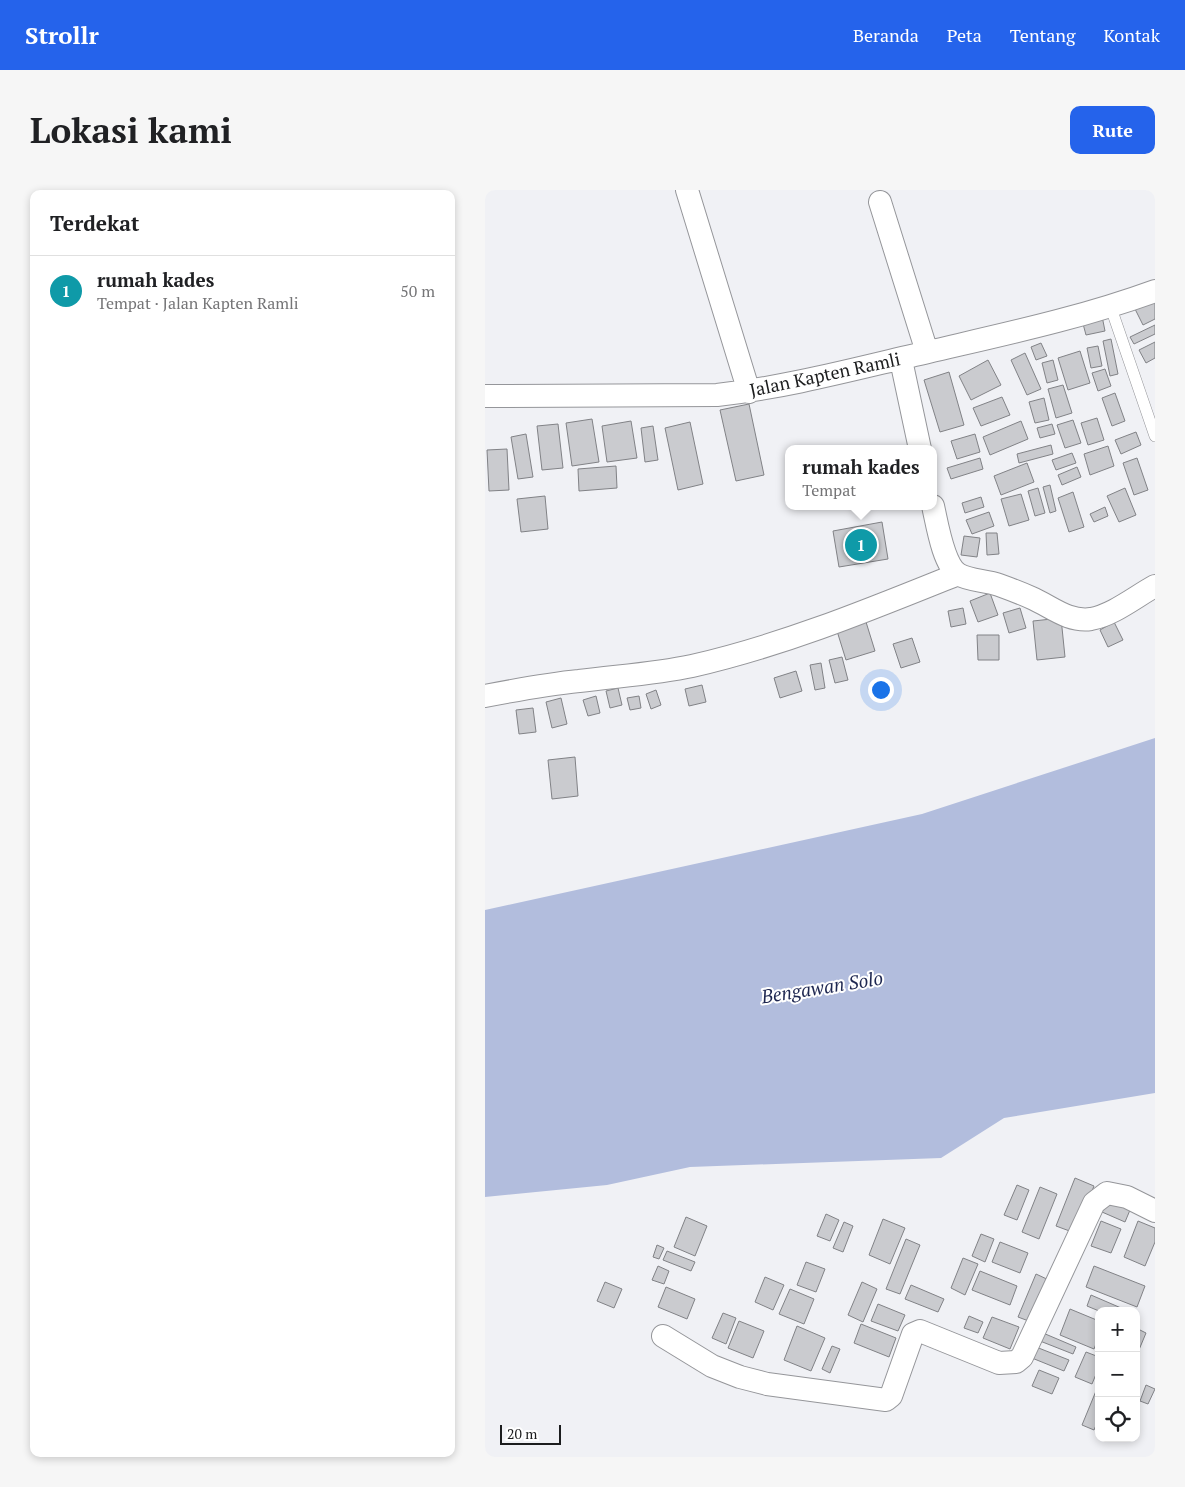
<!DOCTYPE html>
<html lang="id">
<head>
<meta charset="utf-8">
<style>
	body { margin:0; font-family:"PT Serif",serif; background:#f6f6f6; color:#202124 }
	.controls { position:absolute; right:15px; bottom:15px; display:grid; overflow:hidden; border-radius:10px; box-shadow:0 2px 8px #0003 }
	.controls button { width:45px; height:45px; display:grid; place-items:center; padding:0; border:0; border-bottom:1px solid #e0e0e0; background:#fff; color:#202124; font:25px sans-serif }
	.scale { position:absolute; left:15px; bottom:12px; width:61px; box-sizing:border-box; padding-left:5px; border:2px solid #1c1d1e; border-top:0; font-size:14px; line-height:18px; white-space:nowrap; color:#1c1d1e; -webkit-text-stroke:4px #fff; paint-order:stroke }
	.you { position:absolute; left:395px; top:499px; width:18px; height:18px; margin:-12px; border:4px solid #fff; border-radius:50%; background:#1a73e8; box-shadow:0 0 0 8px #1a73e833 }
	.badge { display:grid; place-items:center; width:32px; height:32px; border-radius:50%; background:#2563eb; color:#fff; font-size:16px; font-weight:700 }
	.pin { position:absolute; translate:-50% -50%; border:2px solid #fff; box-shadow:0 1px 5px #0006 }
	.popup { position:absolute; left:300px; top:255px; width:152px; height:65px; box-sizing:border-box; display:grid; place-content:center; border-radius:10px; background:#fff; filter:drop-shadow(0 1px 4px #0005); font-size:16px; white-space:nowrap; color:#757577 }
	.popup b { font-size:19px; color:#202124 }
	.popup::after { content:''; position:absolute; left:50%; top:100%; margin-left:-10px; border:10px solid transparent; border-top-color:#fff }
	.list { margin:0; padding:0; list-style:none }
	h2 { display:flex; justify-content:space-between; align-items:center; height:65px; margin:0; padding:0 20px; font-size:21px }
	h2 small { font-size:16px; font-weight:400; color:#757577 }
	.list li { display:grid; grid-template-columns:32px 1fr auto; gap:15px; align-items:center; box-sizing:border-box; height:70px; padding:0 20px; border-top:1px solid #e0e0e0 }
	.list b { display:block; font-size:19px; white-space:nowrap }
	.list p { margin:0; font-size:16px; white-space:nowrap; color:#757577 }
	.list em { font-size:16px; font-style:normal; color:#757577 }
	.icon { flex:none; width:28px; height:28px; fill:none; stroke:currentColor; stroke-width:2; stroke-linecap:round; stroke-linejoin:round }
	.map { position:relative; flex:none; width:670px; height:1267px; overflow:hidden; border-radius:10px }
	header { display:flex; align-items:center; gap:30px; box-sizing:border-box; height:70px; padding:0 25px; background:#2563eb; color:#fff }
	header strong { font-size:24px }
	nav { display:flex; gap:28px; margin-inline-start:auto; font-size:18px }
	.intro { display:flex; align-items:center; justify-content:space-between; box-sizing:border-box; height:120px; padding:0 30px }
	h1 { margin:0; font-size:35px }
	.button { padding:12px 22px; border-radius:10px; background:#2563eb; color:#fff; font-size:18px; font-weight:700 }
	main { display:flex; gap:30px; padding:0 30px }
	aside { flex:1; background:#fff; border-radius:10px; box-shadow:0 2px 8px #0003 }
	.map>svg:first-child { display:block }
</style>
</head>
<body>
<header>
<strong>Strollr</strong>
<nav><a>Beranda</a><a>Peta</a><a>Tentang</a><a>Kontak</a></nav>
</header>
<div class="intro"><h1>Lokasi kami</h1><a class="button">Rute</a></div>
<main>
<aside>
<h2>Terdekat<small></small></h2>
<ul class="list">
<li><span class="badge" style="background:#0f9aa8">1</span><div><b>rumah kades</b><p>Tempat · Jalan Kapten Ramli</p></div><em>50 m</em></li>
</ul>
</aside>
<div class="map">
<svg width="670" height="1267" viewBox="0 0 670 1267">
	<rect width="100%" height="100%" fill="#f0f1f5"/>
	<path fill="#b2bddd" d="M 670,548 L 670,903 L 519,928 L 456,968 L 205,977 L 122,995 L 0,1007 L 0,720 L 437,624 Z"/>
	<path fill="#cacbcf" stroke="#818286" d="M 670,110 L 670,129 L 658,135 L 650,119 Z
		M 617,126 L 620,141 L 601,145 L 597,130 Z
		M 670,135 L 670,144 L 649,154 L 645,147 Z
		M 626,149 L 633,184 L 625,186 L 618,151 Z
		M 670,152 L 670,168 L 661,173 L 654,160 Z
		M 556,153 L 562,166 L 551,170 L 546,157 Z
		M 613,156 L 617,176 L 606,178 L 602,158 Z
		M 595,161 L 605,193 L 583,200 L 573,168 Z
		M 540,163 L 556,199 L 542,205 L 526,170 Z
		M 503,170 L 516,195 L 486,210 L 474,186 Z
		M 568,170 L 573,190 L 562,193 L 557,173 Z
		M 620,179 L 626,196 L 613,201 L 607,183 Z
		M 464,182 L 479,235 L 455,242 L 439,190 Z
		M 578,195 L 587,223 L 571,228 L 563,199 Z
		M 630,203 L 640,231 L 627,236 L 617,208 Z
		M 517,207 L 525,225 L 496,236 L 488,218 Z
		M 559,208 L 564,230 L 550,233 L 544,212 Z
		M 264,214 L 279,285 L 251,291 L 235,220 Z
		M 612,228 L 619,250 L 603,255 L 596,233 Z
		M 107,229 L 114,272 L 87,276 L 81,233 Z
		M 588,230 L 596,253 L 580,258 L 572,235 Z
		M 146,231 L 152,268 L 122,272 L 117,236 Z
		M 536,231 L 543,249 L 505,265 L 498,247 Z
		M 205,232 L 218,294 L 193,300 L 180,238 Z
		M 73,234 L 78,278 L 57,280 L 52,236 Z
		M 567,234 L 570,244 L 555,248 L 552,238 Z
		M 168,236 L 173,270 L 160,272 L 156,238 Z
		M 651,242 L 656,255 L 636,264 L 630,250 Z
		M 41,244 L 48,287 L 33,289 L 26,247 Z
		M 490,244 L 495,262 L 472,269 L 466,251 Z
		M 566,255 L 568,264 L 534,273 L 532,264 Z
		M 623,256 L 629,276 L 605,285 L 599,264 Z
		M 22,259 L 24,300 L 4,301 L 2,260 Z
		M 587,263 L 591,273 L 571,280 L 567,270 Z
		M 495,268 L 498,279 L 466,289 L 462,278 Z
		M 652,268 L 663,300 L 649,305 L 638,273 Z
		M 542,273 L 549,292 L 516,305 L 509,286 Z
		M 131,276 L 132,298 L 94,301 L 93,279 Z
		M 592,277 L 596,287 L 577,295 L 573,285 Z
		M 565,295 L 571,321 L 565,323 L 558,297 Z
		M 553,298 L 560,323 L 550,326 L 543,301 Z
		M 640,298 L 651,325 L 634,332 L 622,306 Z
		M 588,302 L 599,337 L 584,342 L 573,308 Z
		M 536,304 L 544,330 L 524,336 L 516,309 Z
		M 60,306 L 63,339 L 36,342 L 32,309 Z
		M 496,307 L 499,317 L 480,323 L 477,313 Z
		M 620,317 L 623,326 L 609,332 L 605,324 Z
		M 504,322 L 509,336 L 487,344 L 481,330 Z
		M 397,332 L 403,369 L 354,377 L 348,341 Z
		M 501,343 L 512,343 L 514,364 L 502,365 Z
		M 479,346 L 495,348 L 492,367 L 476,365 Z
		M 505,403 L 513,425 L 493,432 L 485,411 Z
		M 478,418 L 481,434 L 466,437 L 463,421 Z
		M 535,418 L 541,438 L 524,443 L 518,423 Z
		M 576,428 L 580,467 L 552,470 L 548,431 Z
		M 381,432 L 390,461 L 361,470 L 352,441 Z
		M 629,432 L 638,450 L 623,457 L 615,440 Z
		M 492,445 L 514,445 L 514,470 L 493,470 Z
		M 427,448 L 435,472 L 416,478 L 408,454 Z
		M 357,467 L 363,490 L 350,493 L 344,470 Z
		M 336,473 L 340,498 L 330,500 L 325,475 Z
		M 311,481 L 317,501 L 295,508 L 289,488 Z
		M 217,495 L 221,512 L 204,516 L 200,499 Z
		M 133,498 L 137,515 L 125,518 L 121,501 Z
		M 171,500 L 176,515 L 166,519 L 161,504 Z
		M 111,506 L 115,523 L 103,526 L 98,510 Z
		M 154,506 L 156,518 L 145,520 L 142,508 Z
		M 76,508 L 82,534 L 67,538 L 61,512 Z
		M 48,518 L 51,542 L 34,544 L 31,520 Z
		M 90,567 L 93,606 L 67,609 L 63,570 Z
		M 590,988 L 609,996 L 590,1043 L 571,1036 Z
		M 532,995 L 544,1000 L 532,1030 L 519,1025 Z
		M 555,997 L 572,1004 L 554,1049 L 537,1042 Z
		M 627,998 L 650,1008 L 640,1032 L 617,1022 Z
		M 341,1024 L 354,1030 L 345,1051 L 332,1046 Z
		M 201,1027 L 222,1036 L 210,1066 L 189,1057 Z
		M 398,1029 L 420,1038 L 405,1074 L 384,1065 Z
		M 616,1031 L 636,1039 L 626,1063 L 606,1056 Z
		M 653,1031 L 670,1038 L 670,1052 L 660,1076 L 639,1067 Z
		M 359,1032 L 368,1036 L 358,1062 L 348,1058 Z
		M 496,1044 L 509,1049 L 500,1072 L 487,1066 Z
		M 421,1049 L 435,1055 L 415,1104 L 401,1099 Z
		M 515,1052 L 543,1063 L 535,1083 L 507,1072 Z
		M 172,1055 L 179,1058 L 174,1069 L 168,1067 Z
		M 182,1061 L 210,1072 L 206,1081 L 178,1070 Z
		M 478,1068 L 493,1074 L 480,1105 L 466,1098 Z
		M 321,1072 L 340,1079 L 331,1102 L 312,1095 Z
		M 173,1076 L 184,1081 L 179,1094 L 167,1090 Z
		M 609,1076 L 660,1096 L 652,1117 L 601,1097 Z
		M 495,1081 L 532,1096 L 525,1115 L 487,1100 Z
		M 551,1084 L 566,1091 L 549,1133 L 533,1127 Z
		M 280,1087 L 299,1095 L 288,1120 L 270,1112 Z
		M 120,1092 L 137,1099 L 129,1118 L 112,1111 Z
		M 377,1092 L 392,1099 L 378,1132 L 363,1125 Z
		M 426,1095 L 459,1109 L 453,1122 L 420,1109 Z
		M 181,1097 L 210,1109 L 202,1129 L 173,1117 Z
		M 305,1099 L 329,1109 L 319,1134 L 294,1124 Z
		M 606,1105 L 643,1121 L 614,1121 L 602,1116 Z
		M 393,1114 L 420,1125 L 413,1141 L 386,1131 Z
		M 585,1119 L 614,1131 L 614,1146 L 609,1159 L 575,1145 Z
		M 238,1123 L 251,1128 L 241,1154 L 227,1148 Z
		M 484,1126 L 498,1132 L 493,1143 L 479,1138 Z
		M 507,1127 L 534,1137 L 525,1159 L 498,1148 Z
		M 254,1131 L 279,1141 L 268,1168 L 243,1158 Z
		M 376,1134 L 411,1148 L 404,1167 L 369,1153 Z
		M 312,1136 L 340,1148 L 326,1181 L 299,1170 Z
		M 651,1138 L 661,1143 L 651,1167 Z
		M 558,1143 L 591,1157 L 588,1164 L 555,1151 Z
		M 546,1155 L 584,1170 L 579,1181 L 542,1166 Z
		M 347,1156 L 355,1159 L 345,1183 L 337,1179 Z
		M 601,1162 L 614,1167 L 614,1177 L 607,1194 L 590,1187 Z
		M 554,1180 L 574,1188 L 567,1204 L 547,1196 Z
		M 661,1195 L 670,1199 L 663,1214 L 655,1211 Z
		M 611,1201 L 614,1202 L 614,1228 L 609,1240 L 597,1235 Z"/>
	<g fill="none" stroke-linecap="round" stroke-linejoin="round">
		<g stroke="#95969a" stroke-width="12">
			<path id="service" d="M 626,118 L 670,246"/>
		</g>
		<g stroke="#95969a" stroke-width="24">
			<path id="minor" d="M 202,0 L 264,202
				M 395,12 L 442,162
				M 416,170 L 435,259
				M 0,206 L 232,205 C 304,197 373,178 443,162 C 520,144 596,128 670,101
				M 448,316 C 452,333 458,374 473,384 C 484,391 501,390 514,395 C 525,399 538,404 549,409 C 568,418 584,432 606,429 C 628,425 650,407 670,396
				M 0,506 C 31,500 63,494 94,491 C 132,486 170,484 207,476 C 299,455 386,419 473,384
				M 178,1146 L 227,1176 L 255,1187 L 282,1194 L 401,1210 L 406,1206 L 428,1144 L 435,1141 L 514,1173 L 531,1172 L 537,1167 L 609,1013 L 622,1003 L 642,1007 L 670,1021"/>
		</g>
		<use href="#service" stroke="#fff" stroke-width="11"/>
		<use href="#minor" stroke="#fff" stroke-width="22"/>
	</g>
	<g text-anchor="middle" stroke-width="4" stroke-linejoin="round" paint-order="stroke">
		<g font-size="18" fill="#1c1d1e" stroke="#fff">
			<text transform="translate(340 185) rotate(-12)" y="6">Jalan Kapten Ramli</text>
		</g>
		<g font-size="19" font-style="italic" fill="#1d2650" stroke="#fff">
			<text transform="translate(337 797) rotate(-9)" y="7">Bengawan Solo</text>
		</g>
	</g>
</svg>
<div class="controls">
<button>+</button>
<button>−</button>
<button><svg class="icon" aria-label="locate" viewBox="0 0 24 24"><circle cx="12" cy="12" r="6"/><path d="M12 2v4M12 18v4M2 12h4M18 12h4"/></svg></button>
</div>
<div class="scale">20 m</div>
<div class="you"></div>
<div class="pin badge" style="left:376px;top:355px;background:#0f9aa8">1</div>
<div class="popup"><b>rumah kades</b>Tempat</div>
</div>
</main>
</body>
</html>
